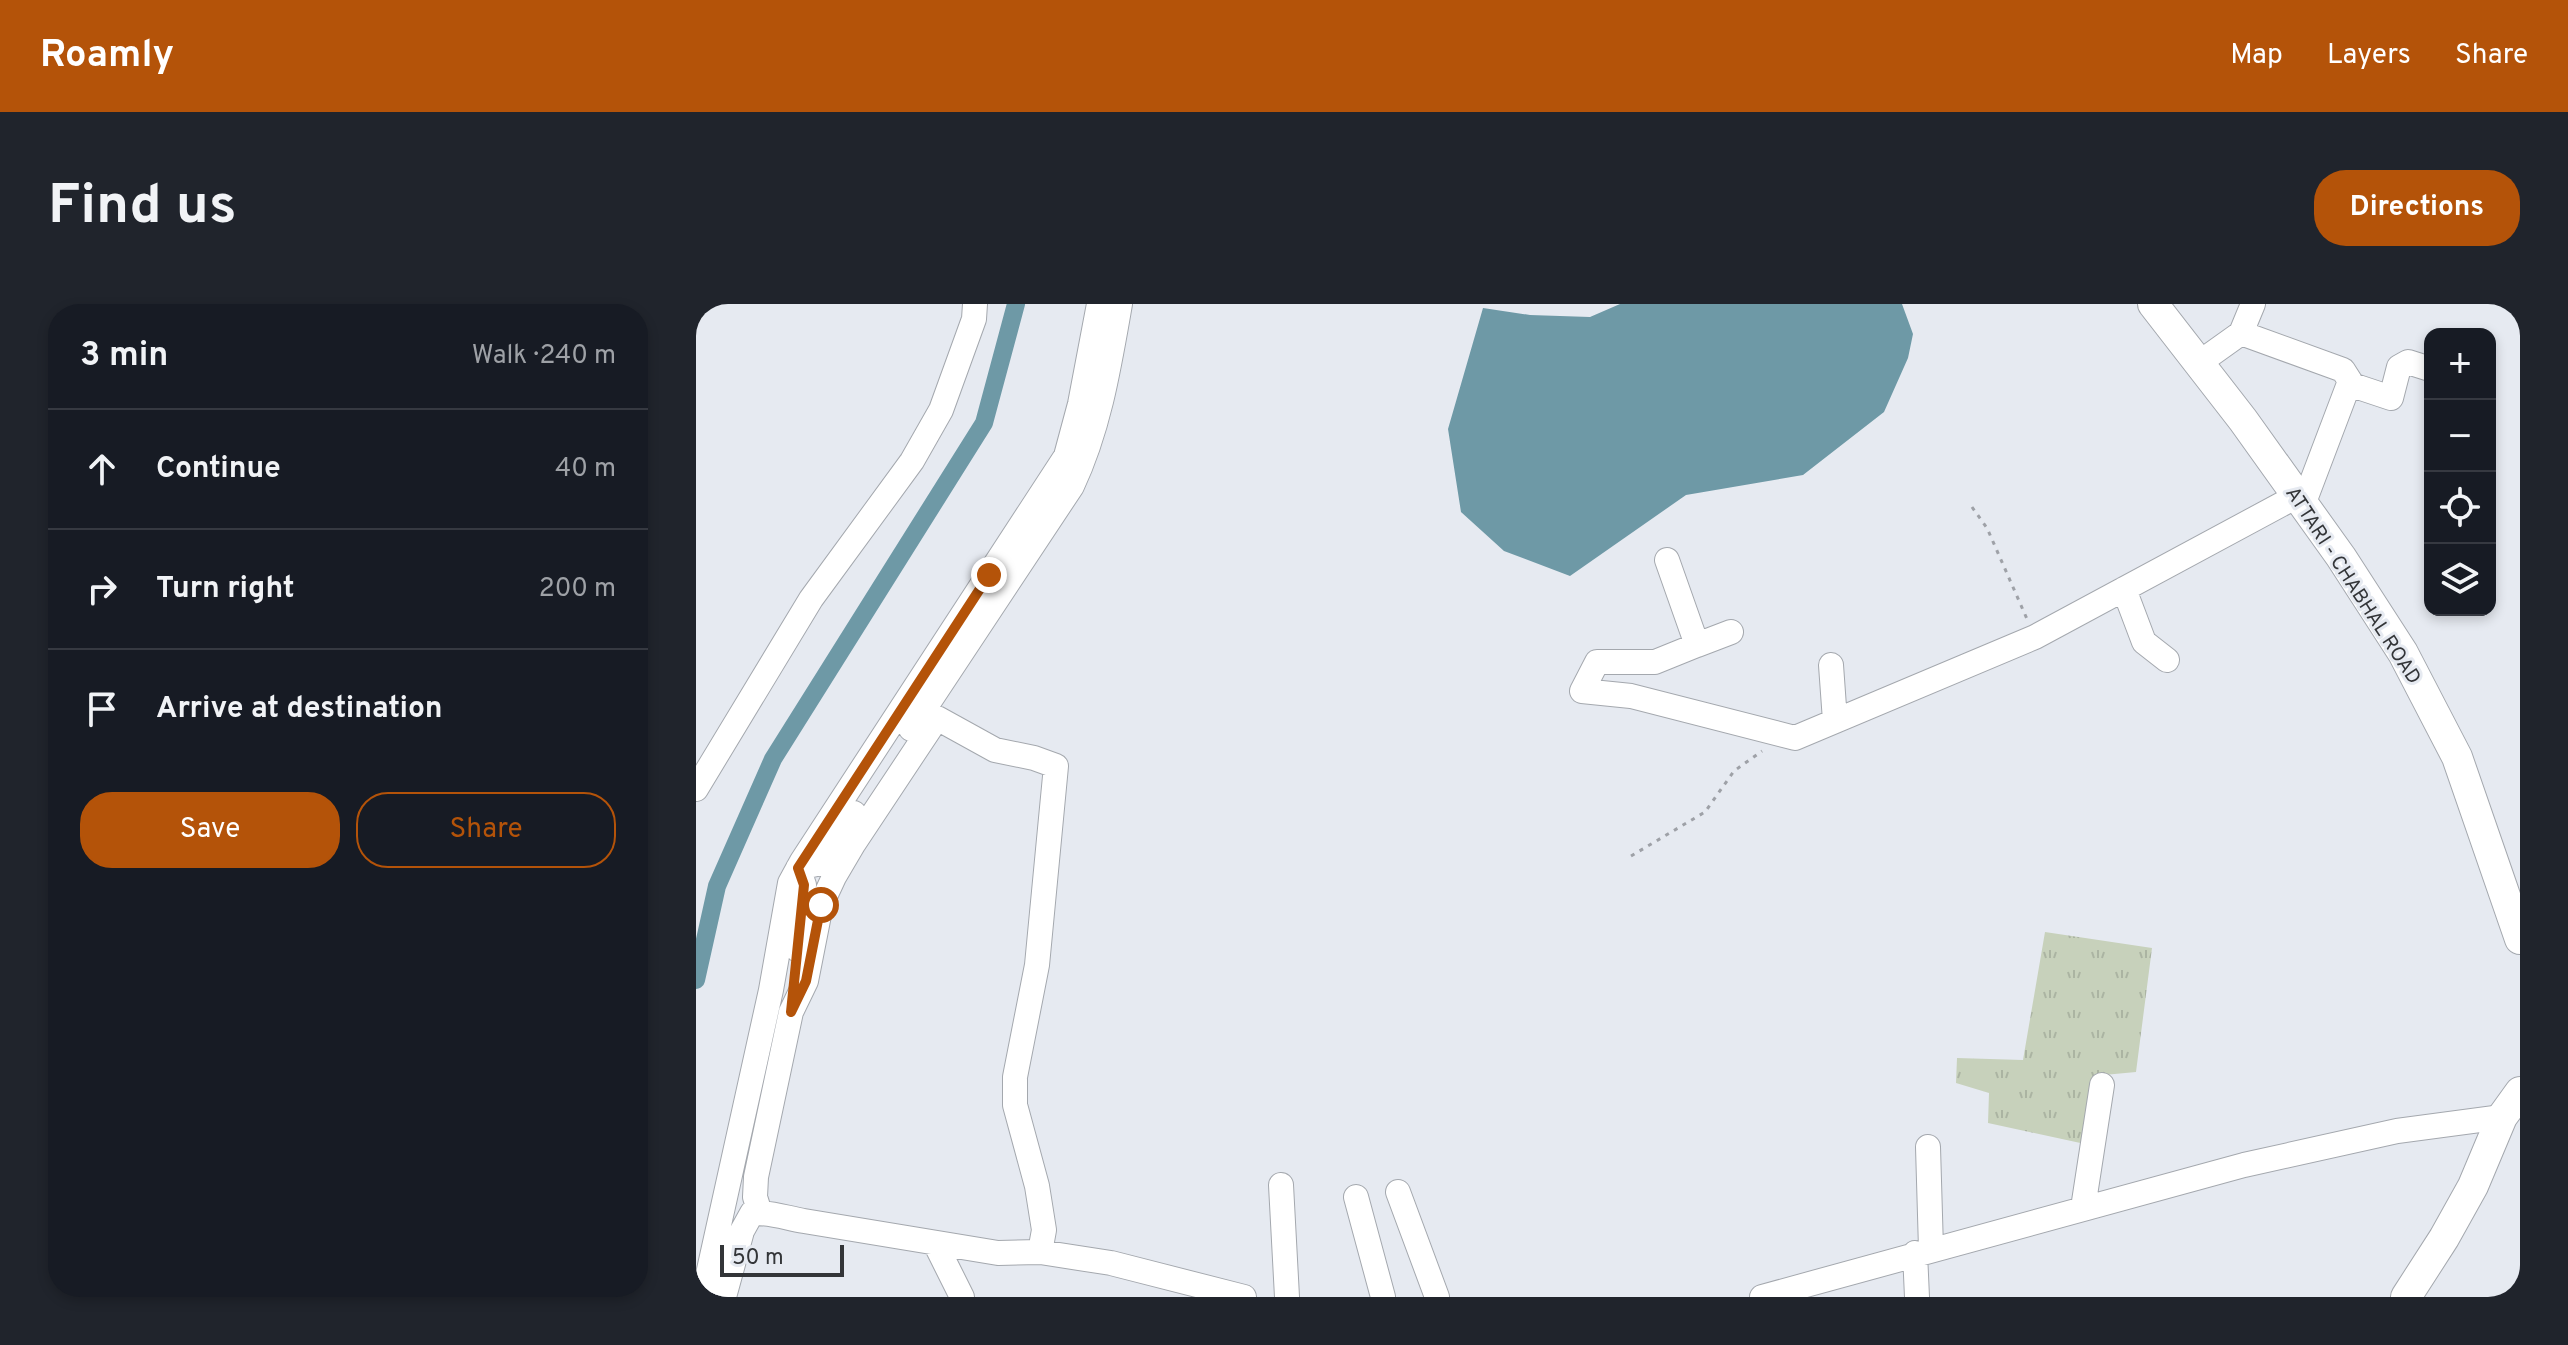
<!DOCTYPE html>
<html lang="en">
<head>
<meta charset="utf-8">
<style>
	body { margin:0; font-family:Overpass,sans-serif; background:#20242c; color:#f1f3f6 }
	.controls { position:absolute; right:24px; top:24px; display:grid; overflow:hidden; border-radius:16px; box-shadow:0 4px 12px #0003 }
	.controls button { width:72px; height:72px; display:grid; place-items:center; padding:0; border:0; border-bottom:2px solid #363941; background:#171b24; color:#f1f3f6; font:40px sans-serif }
	.scale { position:absolute; left:24px; bottom:20px; width:124px; box-sizing:border-box; padding-left:8px; border:4px solid #333538; border-top:0; font-size:22px; line-height:28px; white-space:nowrap; color:#333538; -webkit-text-stroke:6px #e6eaf1; paint-order:stroke }
	.stop { position:absolute; width:24px; height:24px; margin:-18px; border:6px solid #b45309; border-radius:50%; background:#fff }
	.stop.end { background:#b45309; border-color:#fff; box-shadow:0 2px 8px #0008 }
	.list { margin:0; padding:0; list-style:none }
	h2 { display:flex; justify-content:space-between; align-items:center; height:104px; margin:0; padding:0 32px; font-size:34px }
	h2 small { font-size:26px; font-weight:400; color:#9ea1a6 }
	.list li { display:grid; grid-template-columns:52px 1fr auto; gap:24px; align-items:center; box-sizing:border-box; height:120px; padding:0 32px; border-top:2px solid #363941 }
	.list b { display:block; font-size:30px; white-space:nowrap }
	.list em { font-size:26px; font-style:normal; color:#9ea1a6 }
	.actions { display:flex; gap:16px; padding:24px 32px }
	.actions a { flex:1; padding:18px 0; border:2px solid #b45309; border-radius:32px; text-align:center; font-size:28px; color:#b45309 }
	.actions .main { background:#b45309; color:#fff }
	.icon { flex:none; width:44px; height:44px; fill:none; stroke:currentColor; stroke-width:2; stroke-linecap:round; stroke-linejoin:round }
	.map { position:relative; flex:none; width:1824px; height:993px; overflow:hidden; border-radius:32px }
	header { display:flex; align-items:center; gap:48px; box-sizing:border-box; height:112px; padding:0 40px; background:#b45309; color:#fff }
	header strong { font-size:38px }
	nav { display:flex; gap:44px; margin-inline-start:auto; font-size:28px }
	.intro { display:flex; align-items:center; justify-content:space-between; box-sizing:border-box; height:192px; padding:0 48px }
	h1 { margin:0; font-size:56px }
	.button { padding:20px 36px; border-radius:32px; background:#b45309; color:#fff; font-size:28px; font-weight:700 }
	main { display:flex; gap:48px; padding:0 48px }
	aside { flex:1; background:#171b24; border-radius:32px; box-shadow:0 4px 12px #0003 }
	.map>svg:first-child { display:block }
</style>
</head>
<body>
<header>
<strong>Roamly</strong>
<nav><a>Map</a><a>Layers</a><a>Share</a></nav>
</header>
<div class="intro"><h1>Find us</h1><a class="button">Directions</a></div>
<main>
<aside>
<h2>3 min<small>Walk · 240 m</small></h2>
<ul class="list">
<li><svg class="icon" aria-label="ahead" viewBox="0 0 24 24"><path d="M12 20V5M6 11l6-6 6 6"/></svg><div><b>Continue</b></div><em>40 m</em></li>
<li><svg class="icon" aria-label="right" viewBox="0 0 24 24"><path d="M7 20v-9h11M14 6l5 5-5 5"/></svg><div><b>Turn right</b></div><em>200 m</em></li>
<li><svg class="icon" aria-label="arrive" viewBox="0 0 24 24"><path d="M6 21V4h12l-3 4 3 4H6"/></svg><div><b>Arrive at destination</b></div></li>
</ul>
<div class="actions"><a class="main">Save</a><a>Share</a></div>
</aside>
<div class="map">
<svg width="1824" height="993" viewBox="0 0 1824 993">
	<defs>
		<pattern id="grass-tufts" width="24" height="20" patternUnits="userSpaceOnUse" patternTransform="scale(2)"><rect width="24" height="20" fill="#c7d1bb"/><path d="M3 7l-1-3M5 7V3M7 7l1-3M15 17l-1-3M17 17v-4M19 17l1-3" fill="none" stroke="#abb4a2"/></pattern>
	</defs>
	<rect width="100%" height="100%" fill="#e6eaf1"/>
	<path fill="url(#grass-tufts)" d="M 1349,628 L 1456,644 L 1440,768 L 1397,772 L 1389,840 L 1292,819 L 1293,789 L 1260,779 L 1261,754 L 1327,756 Z"/>
	<path fill="#6e99a6" d="M 924,0 L 1206,0 L 1217,30 L 1212,54 L 1188,108 L 1107,171 L 990,191 L 874,272 L 808,247 L 765,208 L 752,125 L 787,4 L 834,11 L 894,13 Z"/>
	<g fill="none" stroke-linecap="round" stroke-linejoin="round">
		<path stroke="#6e99a6" stroke-width="18" d="M 0,676 L 21,582 L 77,455 L 288,119 L 320,0"/>
		<g stroke="#a4a8ae" stroke-width="26">
			<path id="minor" d="M 1545,29 L 1557,0
				M 1503,59 L 1545,29 L 1647,66 L 1654,77 L 1607,201
				M 1653,80 L 1695,94 L 1703,63 L 1712,58 L 1734,65
				M 971,256 L 1001,341 L 959,358 L 901,358 L 886,387 L 935,392 L 1099,434 L 1339,333 L 1601,192
				M 1428,285 L 1448,338 L 1471,356
				M 1001,341 L 1035,328
				M 1135,361 L 1139,417
				M 215,425 L 376,182 C 403,125 413,63 424,0
				M 0,485 L 115,295 L 216,157 L 245,106 L 278,15 L 279,0
				M 102,646 L 108,581 L 102,564 L 125,559 L 158,509
				M 1232,843 L 1235,945
				M 585,881 L 591,993
				M 702,888 L 741,993
				M 660,893 L 687,993
				M 1387,904 L 1406,781
				M 64,909 L 59,893 L 60,873 L 95,708 L 110,677 L 125,601 L 138,573 L 158,539 L 241,414 L 299,446 L 338,454 L 360,462 L 341,661 L 319,773 L 319,801 L 341,882 L 348,926 L 344,948
				M 239,939 L 266,993
				M 1219,949 L 1221,993
				M 7,993 L 75,686 L 94,579 L 106,557 L 370,152 L 384,100 L 403,0
				M 28,993 L 46,927 L 56,909 C 75,908 90,914 108,917 L 302,949 L 344,948 L 415,959 L 548,993
				M 1066,993 L 1548,861 L 1701,827 L 1806,813"/>
		</g>
		<g stroke="#a4a8ae" stroke-width="32">
			<path id="major" d="M 1457,0 L 1547,116 L 1645,253 L 1707,349 L 1761,453 L 1824,635
				M 1710,993 L 1748,934 L 1777,882 L 1806,813 L 1824,788"/>
		</g>
		<path stroke="#9ea1a7" stroke-width="3" stroke-dasharray="4 6" stroke-linecap="butt" d="M 1276,203 L 1291,224 L 1331,315
			M 935,552 L 1009,508 L 1038,467 L 1066,447"/>
		<use href="#minor" stroke="#fff" stroke-width="24"/>
		<use href="#major" stroke="#fff" stroke-width="30"/>
	</g>
	<g fill="none" stroke-linecap="round" stroke-linejoin="round">
		<path stroke="#b45309" stroke-width="10" d="M 125,601 L 110,677 L 95,708 L 108,581 L 102,564 L 293,271"/>
	</g>
	<g text-anchor="middle" stroke-width="6" stroke-linejoin="round" paint-order="stroke">
		<g font-size="20" fill="#333538" stroke="#e6eaf1">
			<text transform="translate(1658 281) rotate(57)" y="7">ATTARI - CHABHAL ROAD</text>
		</g>
	</g>
</svg>
<div class="controls">
<button>+</button>
<button>−</button>
<button><svg class="icon" aria-label="locate" viewBox="0 0 24 24"><circle cx="12" cy="12" r="6"/><path d="M12 2v4M12 18v4M2 12h4M18 12h4"/></svg></button>
<button><svg class="icon" aria-label="layers" viewBox="0 0 24 24"><path d="M12 4l9 5-9 5-9-5zM3 14l9 5 9-5"/></svg></button>
</div>
<div class="scale">50 m</div>
<div class="stop" style="left:125px;top:601px"></div>
<div class="stop end" style="left:293px;top:271px"></div>
</div>
</main>
</body>
</html>
